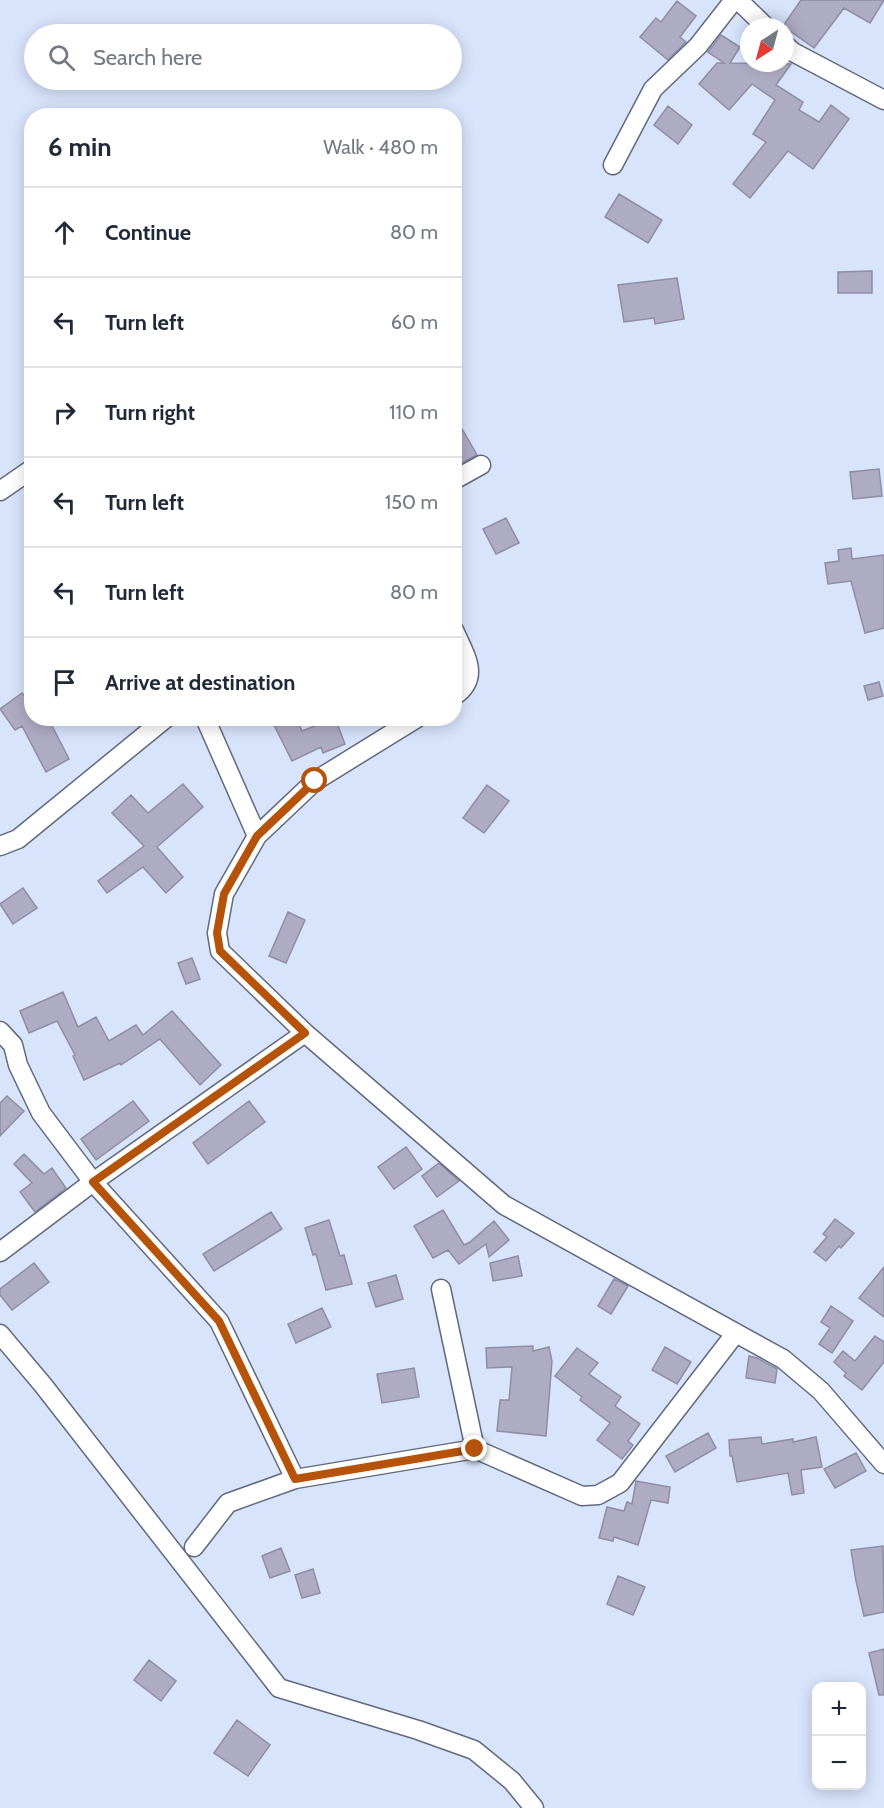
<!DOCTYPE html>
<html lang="en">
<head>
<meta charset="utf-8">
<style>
	body { margin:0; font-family:Cabin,sans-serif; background:#f2f2f3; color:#1f2937 }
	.controls { position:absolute; right:18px; bottom:18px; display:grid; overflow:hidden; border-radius:12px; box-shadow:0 3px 15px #0003 }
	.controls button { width:54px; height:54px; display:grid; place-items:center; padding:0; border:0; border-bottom:2px solid #e0e1e3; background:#fff; color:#1f2937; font:30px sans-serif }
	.compass { position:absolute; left:740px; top:18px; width:54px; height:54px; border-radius:50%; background:#fff; box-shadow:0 3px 15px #0003; rotate:216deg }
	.stop { position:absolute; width:18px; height:18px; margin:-14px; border:4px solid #b45309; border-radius:50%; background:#fff }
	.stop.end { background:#b45309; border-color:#fff; box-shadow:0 2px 6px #0008 }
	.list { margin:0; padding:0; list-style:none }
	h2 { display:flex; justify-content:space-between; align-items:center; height:78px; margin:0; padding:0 24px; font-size:26px }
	h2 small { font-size:20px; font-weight:400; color:#747a83 }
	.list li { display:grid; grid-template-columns:39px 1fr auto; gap:18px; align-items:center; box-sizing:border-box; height:90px; padding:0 24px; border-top:2px solid #e0e1e3 }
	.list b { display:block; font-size:22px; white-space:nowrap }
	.list em { font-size:20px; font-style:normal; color:#747a83 }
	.icon { flex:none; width:33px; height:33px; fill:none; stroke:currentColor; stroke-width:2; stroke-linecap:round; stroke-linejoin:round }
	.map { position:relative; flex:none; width:884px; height:1808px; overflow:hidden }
	.search { position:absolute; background:#fff; box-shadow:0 3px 15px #0003; left:24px; top:24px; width:438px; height:66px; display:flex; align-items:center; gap:15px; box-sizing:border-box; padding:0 21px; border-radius:33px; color:#747a83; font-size:22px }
	.panel { position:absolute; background:#fff; box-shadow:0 3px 15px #0003; left:24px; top:108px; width:438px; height:618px; border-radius:24px }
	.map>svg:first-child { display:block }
</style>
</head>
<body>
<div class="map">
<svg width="884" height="1808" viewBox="0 0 884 1808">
	<rect width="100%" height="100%" fill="#d8e4fc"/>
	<path fill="#aeabc4" stroke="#8f8da4" stroke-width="1.5" d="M 801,0 L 884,0 L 870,23 L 844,8 L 814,48 L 783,26 Z
		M 677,1 L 696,16 L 680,37 L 686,42 L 668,60 L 640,37 L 656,18 L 661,22 Z
		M 721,35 L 740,47 L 730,63 L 791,64 L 776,85 L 803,102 L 799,110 L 819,122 L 831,105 L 849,119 L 813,169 L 788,151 L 750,198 L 733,184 L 766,142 L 753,134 L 775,100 L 752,84 L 729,110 L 699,84 L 717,63 L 724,63 L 708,52 Z
		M 668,106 L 692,125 L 678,144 L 654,125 Z
		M 619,194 L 662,220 L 648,243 L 605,217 Z
		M 872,271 L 872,293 L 838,293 L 838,272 Z
		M 677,278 L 684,319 L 655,324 L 654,318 L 624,322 L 618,285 Z
		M 454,415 L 477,455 L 454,467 Z
		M 879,469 L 882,496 L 853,499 L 850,472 Z
		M 506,518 L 519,543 L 496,554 L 483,529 Z
		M 851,548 L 852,559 L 884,555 L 884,628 L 865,633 L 851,581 L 828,584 L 825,563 L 839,561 L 838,550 Z
		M 879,682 L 883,696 L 868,700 L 864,686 Z
		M 22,693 L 32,706 L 32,718 L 48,718 L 69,759 L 46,772 L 22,726 L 15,730 L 0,709 Z
		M 287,718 L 296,718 L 302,731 L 335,718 L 345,744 L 323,753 L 321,747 L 292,761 L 274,725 Z
		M 183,784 L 203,807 L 157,847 L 183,877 L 166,893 L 143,867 L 107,893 L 98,881 L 144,846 L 112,813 L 131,795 L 148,813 Z
		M 487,785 L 509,801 L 484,833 L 463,818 Z
		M 23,888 L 37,908 L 13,924 L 0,904 Z
		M 288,912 L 305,920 L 286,963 L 269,956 Z
		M 192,958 L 200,979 L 186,984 L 178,963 Z
		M 63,992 L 78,1027 L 96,1017 L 109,1041 L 136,1025 L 143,1035 L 172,1011 L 221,1065 L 200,1085 L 160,1039 L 121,1065 L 120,1063 L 84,1080 L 73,1056 L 75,1055 L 57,1021 L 29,1033 L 20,1011 Z
		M 7,1096 L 24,1111 L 0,1136 L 0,1103 Z
		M 133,1101 L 149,1121 L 96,1160 L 81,1139 Z
		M 249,1101 L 265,1122 L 208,1164 L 193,1143 Z
		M 406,1147 L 422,1169 L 394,1189 L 378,1167 Z
		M 24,1154 L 44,1174 L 52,1168 L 66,1188 L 35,1212 L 20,1192 L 32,1183 L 14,1164 Z
		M 439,1163 L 459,1181 L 437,1197 L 422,1176 Z
		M 443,1210 L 464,1245 L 470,1242 L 494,1221 L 509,1240 L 489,1257 L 486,1244 L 459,1264 L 448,1250 L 433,1258 L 414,1226 Z
		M 271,1212 L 282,1229 L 214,1271 L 203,1254 Z
		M 835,1219 L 854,1233 L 841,1248 L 839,1246 L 826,1261 L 814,1252 L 827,1237 L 823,1234 Z
		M 329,1220 L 340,1256 L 344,1255 L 352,1284 L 326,1290 L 316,1254 L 313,1255 L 305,1228 Z
		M 518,1256 L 522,1276 L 493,1281 L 490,1263 Z
		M 34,1263 L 49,1282 L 12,1310 L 0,1295 L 0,1289 Z
		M 884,1267 L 884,1317 L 859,1298 Z
		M 396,1275 L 403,1299 L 376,1307 L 368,1283 Z
		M 614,1279 L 628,1286 L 611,1314 L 598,1306 Z
		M 831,1306 L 853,1321 L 832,1353 L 819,1344 L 830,1328 L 821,1322 Z
		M 322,1308 L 331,1327 L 296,1343 L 288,1324 Z
		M 875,1336 L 884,1342 L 884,1362 L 862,1390 L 844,1376 L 846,1373 L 834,1362 L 843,1351 L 855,1361 Z
		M 533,1346 L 533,1351 L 549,1347 L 552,1361 L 546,1436 L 497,1431 L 500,1400 L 509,1400 L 512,1367 L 487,1368 L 486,1348 Z
		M 665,1347 L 691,1362 L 677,1384 L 652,1370 Z
		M 577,1348 L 598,1363 L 589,1374 L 621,1397 L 615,1406 L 640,1424 L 628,1441 L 633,1445 L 622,1459 L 597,1440 L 610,1423 L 580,1400 L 582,1397 L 555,1376 Z
		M 749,1356 L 757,1358 L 777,1369 L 775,1383 L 746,1378 Z
		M 414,1368 L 419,1397 L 382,1403 L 377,1374 Z
		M 708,1433 L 716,1448 L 675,1472 L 666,1456 Z
		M 761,1437 L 762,1444 L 793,1439 L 793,1442 L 816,1437 L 822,1467 L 801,1470 L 804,1493 L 792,1495 L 788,1473 L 737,1482 L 732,1456 L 730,1456 L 729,1440 Z
		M 856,1453 L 866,1471 L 835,1488 L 824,1469 Z
		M 636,1481 L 670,1487 L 668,1503 L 651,1500 L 638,1545 L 614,1537 L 613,1541 L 599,1538 L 607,1507 L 624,1511 L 627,1502 L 632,1504 Z
		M 883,1546 L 884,1612 L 864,1616 L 856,1581 L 851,1550 Z
		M 281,1548 L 290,1571 L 270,1578 L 262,1556 Z
		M 313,1569 L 320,1593 L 302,1598 L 295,1575 Z
		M 618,1576 L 645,1587 L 633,1615 L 607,1604 Z
		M 884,1649 L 884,1695 L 879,1695 L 869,1653 Z
		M 149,1660 L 176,1681 L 161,1701 L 134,1680 Z
		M 237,1720 L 270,1745 L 248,1776 L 214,1753 Z"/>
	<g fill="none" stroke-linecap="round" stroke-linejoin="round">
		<g stroke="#606a7f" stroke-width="21">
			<path id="minor" d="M 738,0 L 766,27
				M 785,45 L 793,52 L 884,100
				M 613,165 L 653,89 L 698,46 L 734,0
				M 454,480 L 481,465
				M 0,491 L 32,469
				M 454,630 C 464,654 482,677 454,696
				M 205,718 L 257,836
				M 417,718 L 315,781 L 257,836 L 224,894 L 217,933 L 220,951 L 305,1033 L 504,1205 L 783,1359 L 821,1391 L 884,1464
				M 0,846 L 18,839 L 166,718
				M 0,1031 L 13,1045 L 18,1065 L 41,1113 L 93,1182 L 219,1321 L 295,1479
				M 0,1252 L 93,1182 L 305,1033
				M 441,1289 L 475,1449
				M 0,1334 L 43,1385 L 279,1688 L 418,1730 L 474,1750 L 512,1781 L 534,1808
				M 194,1547 L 228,1503 L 295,1479 L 475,1449 L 582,1496 L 598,1495 L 620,1483 L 735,1334"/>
		</g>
		<use href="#minor" stroke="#fff" stroke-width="18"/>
	</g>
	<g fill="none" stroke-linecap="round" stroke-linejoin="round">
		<path stroke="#b45309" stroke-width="8" d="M 315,781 L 257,836 L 224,894 L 217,933 L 220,951 L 305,1033 L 93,1182 L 219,1321 L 295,1479 L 475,1449"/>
	</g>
</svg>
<div class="controls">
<button>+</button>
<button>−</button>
</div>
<svg class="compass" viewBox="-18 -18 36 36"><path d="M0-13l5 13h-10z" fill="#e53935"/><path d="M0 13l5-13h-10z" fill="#747a83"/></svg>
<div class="stop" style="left:315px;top:781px"></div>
<div class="stop end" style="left:475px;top:1449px"></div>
<div class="search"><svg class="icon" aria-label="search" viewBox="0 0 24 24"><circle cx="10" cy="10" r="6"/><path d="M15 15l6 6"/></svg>Search here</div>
<section class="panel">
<h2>6 min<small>Walk · 480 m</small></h2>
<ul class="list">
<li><svg class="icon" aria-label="ahead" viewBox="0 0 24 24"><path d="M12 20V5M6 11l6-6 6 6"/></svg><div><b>Continue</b></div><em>80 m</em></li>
<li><svg class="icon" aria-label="left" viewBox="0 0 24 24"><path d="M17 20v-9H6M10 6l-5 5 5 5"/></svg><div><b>Turn left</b></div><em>60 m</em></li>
<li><svg class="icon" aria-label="right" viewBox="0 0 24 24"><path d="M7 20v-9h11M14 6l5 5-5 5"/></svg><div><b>Turn right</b></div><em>110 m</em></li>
<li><svg class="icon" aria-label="left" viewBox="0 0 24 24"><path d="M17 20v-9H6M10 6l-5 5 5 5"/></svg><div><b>Turn left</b></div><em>150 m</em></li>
<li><svg class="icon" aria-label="left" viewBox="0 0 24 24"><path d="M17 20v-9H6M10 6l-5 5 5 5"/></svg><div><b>Turn left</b></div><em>80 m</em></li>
<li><svg class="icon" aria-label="arrive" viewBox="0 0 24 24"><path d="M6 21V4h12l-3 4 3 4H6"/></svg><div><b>Arrive at destination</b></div></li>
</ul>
</section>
</div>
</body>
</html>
